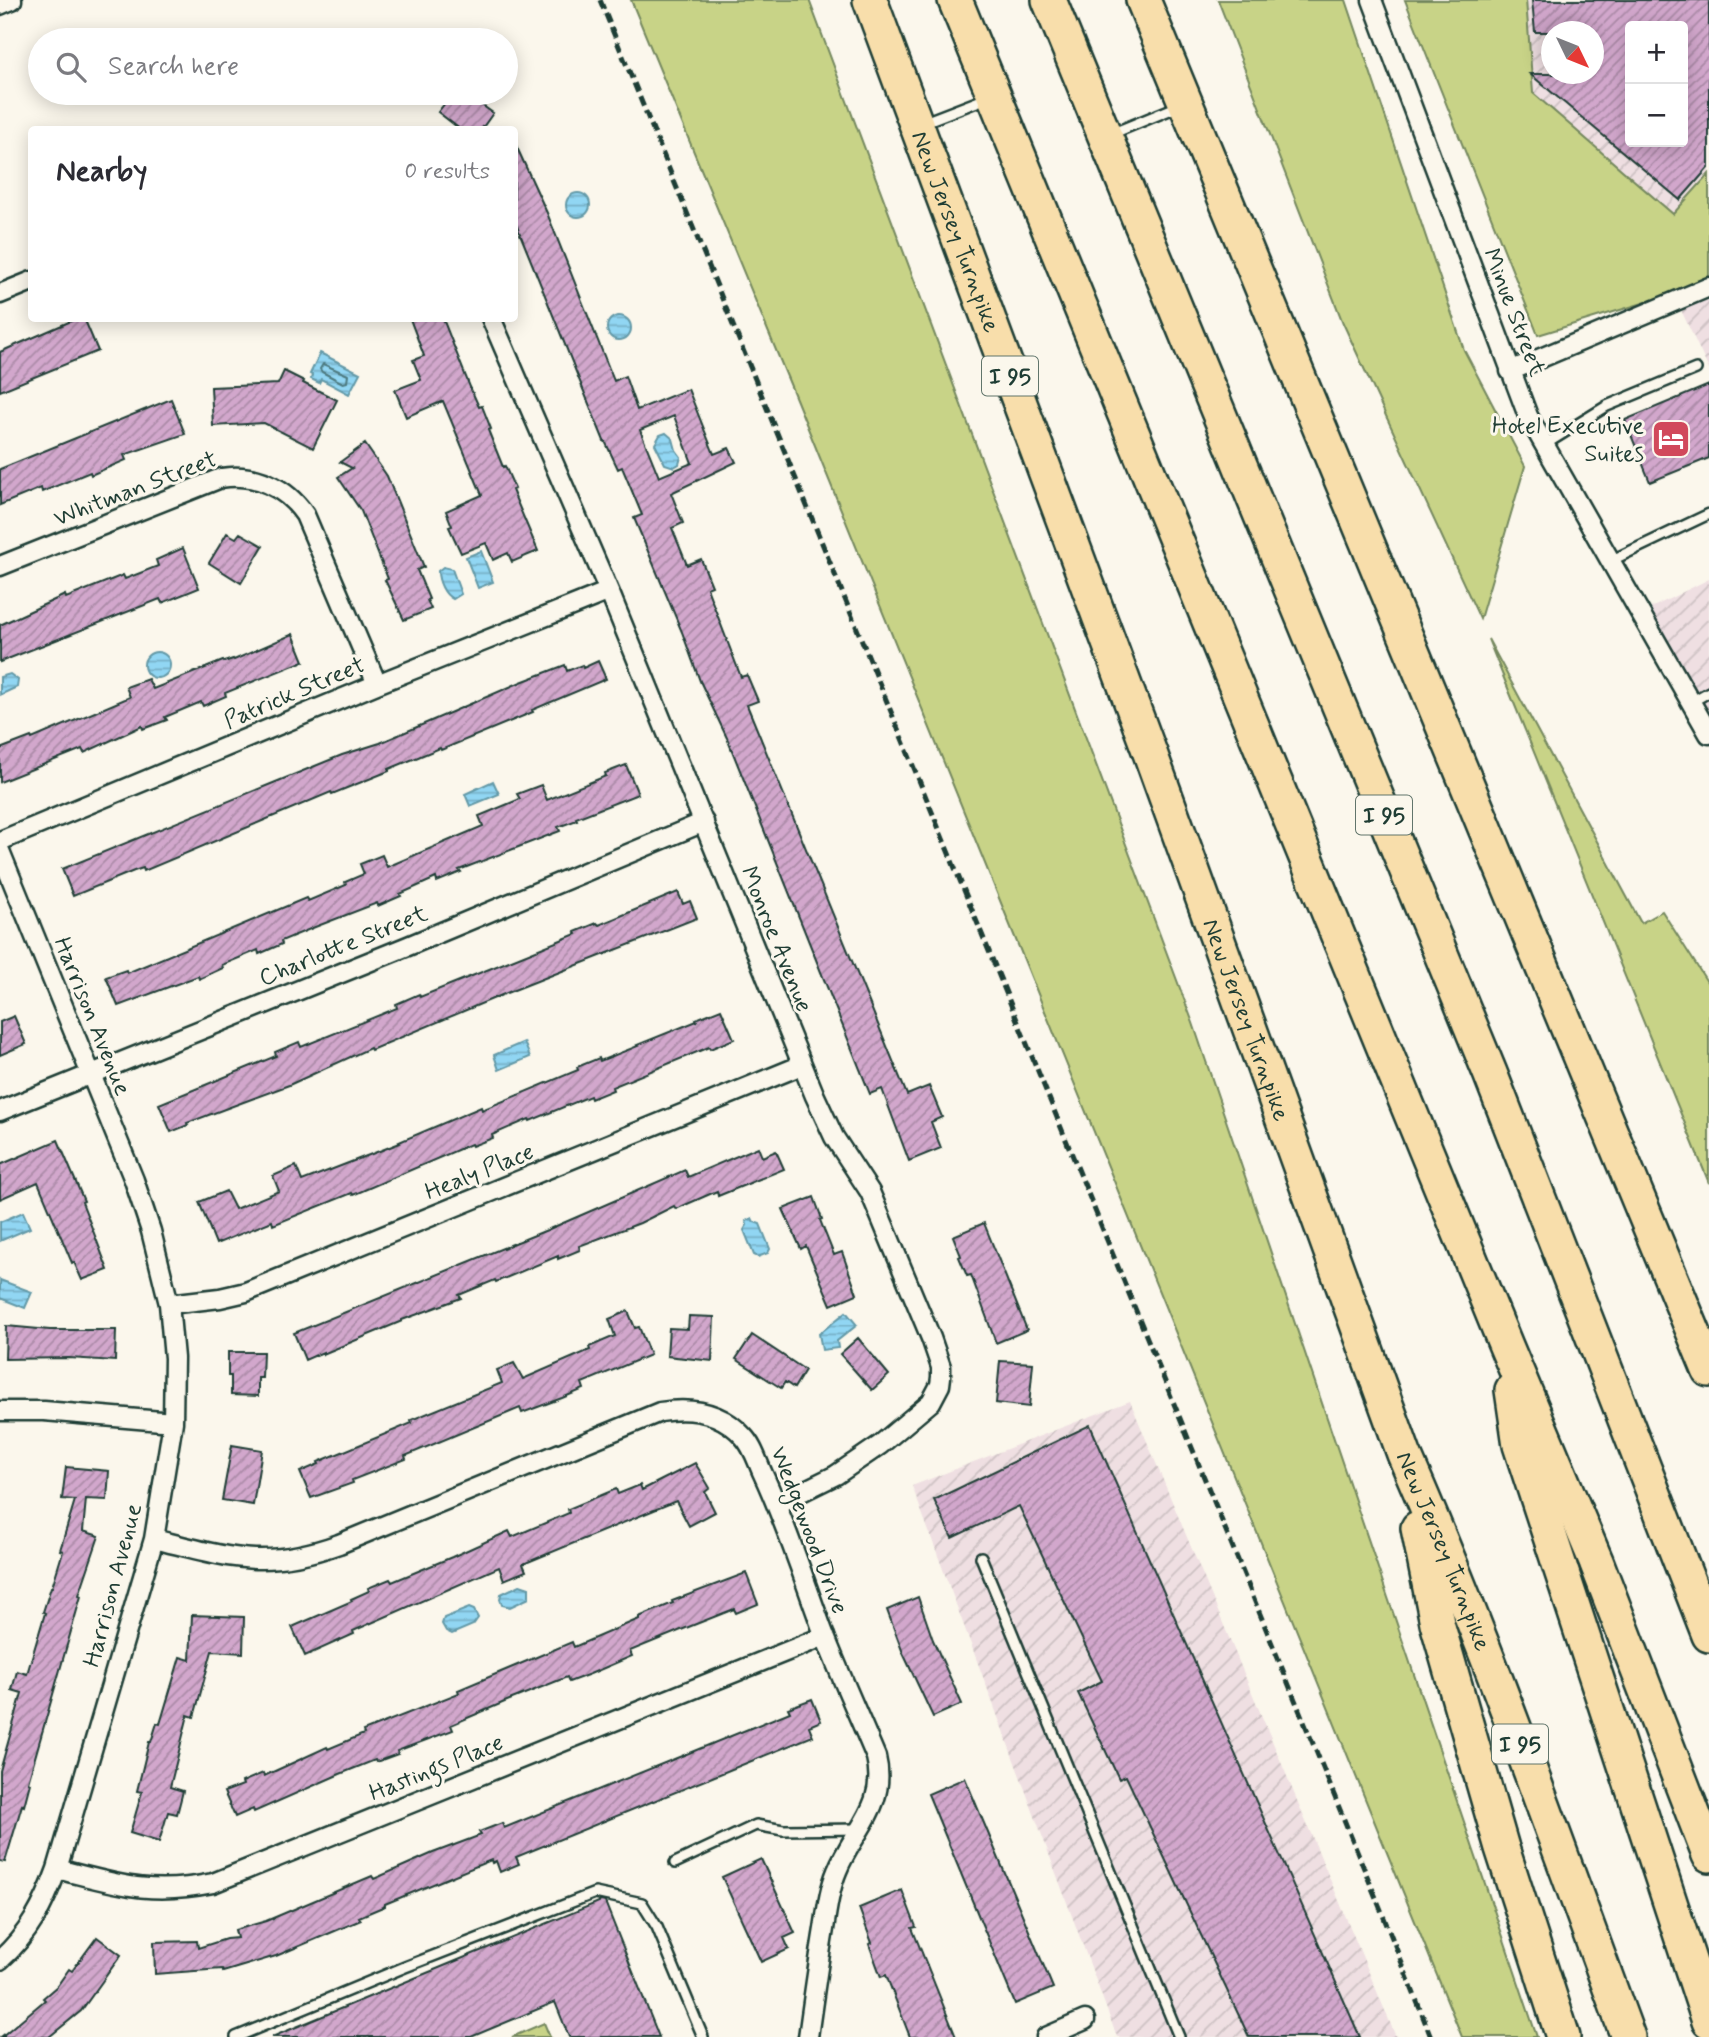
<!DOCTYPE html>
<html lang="en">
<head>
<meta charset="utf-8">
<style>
	body { margin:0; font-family:Mynerve,sans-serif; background:#f2f2f3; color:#2b2b33 }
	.controls { position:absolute; right:21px; top:21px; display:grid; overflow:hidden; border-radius:7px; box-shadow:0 4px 18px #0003 }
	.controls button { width:63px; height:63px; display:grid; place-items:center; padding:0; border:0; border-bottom:2px solid #e1e1e2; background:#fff; color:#2b2b33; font:35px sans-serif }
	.compass { position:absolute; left:1541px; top:21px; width:63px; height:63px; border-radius:50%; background:#fff; box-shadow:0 4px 18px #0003; rotate:133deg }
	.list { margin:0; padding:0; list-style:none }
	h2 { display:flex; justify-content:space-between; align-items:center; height:91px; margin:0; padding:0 28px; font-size:30px }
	h2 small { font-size:23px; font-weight:400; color:#7c7c81 }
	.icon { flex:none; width:38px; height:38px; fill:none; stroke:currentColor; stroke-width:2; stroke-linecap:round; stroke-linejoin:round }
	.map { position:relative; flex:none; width:1709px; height:2037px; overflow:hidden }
	.search { position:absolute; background:#fff; box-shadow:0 4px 18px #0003; left:28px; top:28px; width:490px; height:77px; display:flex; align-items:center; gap:18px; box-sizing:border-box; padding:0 24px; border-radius:38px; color:#7c7c81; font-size:26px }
	.panel { position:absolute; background:#fff; box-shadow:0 4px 18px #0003; left:28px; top:126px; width:490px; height:196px; border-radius:7px }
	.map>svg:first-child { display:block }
</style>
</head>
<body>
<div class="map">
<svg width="1709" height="2037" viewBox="0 0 1709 2037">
	<defs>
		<pattern id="industrial-furrows" width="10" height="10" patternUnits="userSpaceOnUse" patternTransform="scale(1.75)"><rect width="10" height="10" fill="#efdfe2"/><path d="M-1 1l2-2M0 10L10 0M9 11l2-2" fill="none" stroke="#ccc0c2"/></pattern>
		<pattern id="water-rules" width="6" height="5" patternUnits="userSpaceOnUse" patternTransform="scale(1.75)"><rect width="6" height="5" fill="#91d6f3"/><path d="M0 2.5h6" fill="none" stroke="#76afc6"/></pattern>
		<pattern id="building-hatch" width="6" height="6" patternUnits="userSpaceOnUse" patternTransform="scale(1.75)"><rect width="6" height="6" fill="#d2a7cc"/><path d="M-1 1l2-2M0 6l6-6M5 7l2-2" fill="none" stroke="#aa89a6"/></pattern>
	</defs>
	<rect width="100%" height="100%" fill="#fbf7ec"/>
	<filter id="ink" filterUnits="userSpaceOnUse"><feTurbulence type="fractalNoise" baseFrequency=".0143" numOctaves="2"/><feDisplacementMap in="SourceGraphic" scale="14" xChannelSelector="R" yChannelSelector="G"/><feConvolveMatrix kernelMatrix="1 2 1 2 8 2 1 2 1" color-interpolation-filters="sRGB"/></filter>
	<g filter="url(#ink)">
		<path fill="url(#industrial-furrows)" fill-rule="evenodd" d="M 1526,0 L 1709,0 L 1709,174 L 1673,215 L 1533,93 ZM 1630,26 L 1683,26 L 1683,142 L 1630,142 ZM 1552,32 L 1594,32 L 1594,74 L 1552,74 Z
			M 1709,283 L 1709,370 L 1674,295 Z
			M 1709,579 L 1709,726 L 1645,611 Z
			M 1130,1401 L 1396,2037 L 1117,2037 L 912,1486 Z"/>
		<path fill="#c8d387" stroke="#74885e" stroke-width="2" d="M 631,0 L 809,0 L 1193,1023 L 1537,2037 L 1462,2037 L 790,384 Z
			M 1218,0 L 1346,0 L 1464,350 L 1525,466 L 1480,619 L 1343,323 Z
			M 1405,0 L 1526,0 L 1533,93 L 1673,214 L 1709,174 L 1709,283 L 1538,335 Z
			M 1488,639 L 1641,923 L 1662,911 L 1709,985 L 1709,1183 Z
			M 544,2023 L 550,2037 L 512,2037 Z"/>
		<path fill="url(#water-rules)" stroke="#6399a7" stroke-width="2" d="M566 205a12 12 0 1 1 24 0a12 12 0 1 1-24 0Z
			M607 328a12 12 0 1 1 24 0a12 12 0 1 1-24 0Z
			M 320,353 L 360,373 L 349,394 L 321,379 L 319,383 L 311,379 L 312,375 L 310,374 Z
			M 666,433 L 673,439 L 676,450 L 681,457 L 679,464 L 674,467 L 665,464 L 655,444 L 660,435 Z
			M 481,551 L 493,582 L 478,588 L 466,557 Z
			M 443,567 L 452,569 L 461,594 L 453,599 C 444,595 438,581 438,571 Z
			M144 665a13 13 0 1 1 26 0a13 13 0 1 1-26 0Z
			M 10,674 L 18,680 L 17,687 L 0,695 L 0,677 Z
			M 493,781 L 499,794 L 470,806 L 465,794 Z
			M 524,1042 L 530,1057 L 499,1070 L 494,1055 Z
			M 23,1212 L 30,1228 L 0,1241 L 0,1222 Z
			M 752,1218 L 754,1222 L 760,1224 L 770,1249 L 768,1253 L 758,1257 L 754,1255 L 744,1230 L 747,1225 L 746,1221 Z
			M 0,1280 L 32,1292 L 25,1308 L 0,1298 Z
			M 846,1312 L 857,1325 L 837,1341 L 838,1348 L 822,1350 L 819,1334 Z
			M 520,1585 L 529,1588 L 529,1598 L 510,1607 L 502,1605 L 500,1599 L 501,1594 Z
			M 469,1608 L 474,1610 L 478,1618 L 473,1625 L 452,1634 L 446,1631 L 442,1624 L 444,1618 Z"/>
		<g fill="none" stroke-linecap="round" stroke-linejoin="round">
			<path stroke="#4d7a80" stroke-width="2" d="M 323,364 L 348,375 L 347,382 L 343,383 L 322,372 L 320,369 Z"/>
		</g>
		<path fill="url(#building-hatch)" stroke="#1f3d34" stroke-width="2" fill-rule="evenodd" d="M 1532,0 L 1709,0 L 1709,167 L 1680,200 L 1530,74 L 1593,74 L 1593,32 L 1535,32 ZM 1630,26 L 1683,26 L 1683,142 L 1630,142 Z
			M 453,93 L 482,93 L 476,101 L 493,113 L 481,130 L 461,130 L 438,112 Z
			M 514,141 L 547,213 L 614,381 L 625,376 L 637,410 L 688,389 L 714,454 L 729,448 L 736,462 L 671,493 L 683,523 L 672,528 L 687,565 L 701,559 L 712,586 L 707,588 L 741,677 L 747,675 L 758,701 L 747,705 L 907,1095 L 929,1086 L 942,1117 L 931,1122 L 941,1148 L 909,1161 L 882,1089 L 870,1094 L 727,738 L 700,681 L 682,632 L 634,518 L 642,515 L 622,467 L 618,469 L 605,441 L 604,441 L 514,219 ZM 674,416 L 692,463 L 659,477 L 640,430 Z
			M 78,318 L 84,318 L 98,351 L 0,391 L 0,352 Z
			M 410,319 L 443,319 L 470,387 L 479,407 L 482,406 L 491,429 L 488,430 L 503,467 L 505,466 L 515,489 L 512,490 L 538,551 L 512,562 L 508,553 L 493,560 L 486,543 L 461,553 L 449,527 L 452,526 L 446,511 L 482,495 L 443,401 L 406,417 L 395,390 L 421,380 L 413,360 L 424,356 Z
			M 284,371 L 304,381 L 303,383 L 337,400 L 313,448 L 264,423 L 213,426 L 211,387 L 278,384 Z
			M 1709,385 L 1709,458 L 1650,482 L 1625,420 Z
			M 171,399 L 185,434 L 124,455 L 126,460 L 91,475 L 90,472 L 42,492 L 41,488 L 0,505 L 0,469 Z
			M 365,444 L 387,476 L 424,567 L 417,570 L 429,599 L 427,600 L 431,609 L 404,620 L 385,580 L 388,579 L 361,511 L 338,477 L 352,468 L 340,462 Z
			M 227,533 L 236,538 L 240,533 L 263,546 L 241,583 L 209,563 Z
			M 183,548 L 199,588 L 162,603 L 160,599 L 0,662 L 0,625 L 65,595 L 66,598 L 123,575 L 125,579 L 158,566 L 156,560 Z
			M 293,634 L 304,661 L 225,693 L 226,696 L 203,706 L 201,702 L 165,717 L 167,720 L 143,729 L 142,726 L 84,753 L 82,749 L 0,782 L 0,749 L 31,737 L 32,739 L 130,697 L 126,687 L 148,679 L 153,689 L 223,661 L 224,662 L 233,659 L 234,660 Z
			M 598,661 L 606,679 L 532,710 L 533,712 L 441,750 L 440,748 L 389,769 L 389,771 L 332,794 L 331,792 L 144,871 L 143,868 L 134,871 L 73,896 L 62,869 L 342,755 L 380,743 L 521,682 L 565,665 L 567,671 L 582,665 L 583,668 Z
			M 626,765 L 638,794 L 576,818 L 577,820 L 558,827 L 560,831 L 459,870 L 461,872 L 437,882 L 436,878 L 400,894 L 401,896 L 378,906 L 377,903 L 315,927 L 281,941 L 282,944 L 259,954 L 258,950 L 222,965 L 223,968 L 199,979 L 198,976 L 118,1006 L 106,977 L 126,970 L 127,973 L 306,898 L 308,901 L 346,885 L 345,882 L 364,874 L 360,864 L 382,855 L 387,867 L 483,826 L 479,816 L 520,799 L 517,794 L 541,785 L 547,800 L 606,776 L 605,773 Z
			M 678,892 L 683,904 L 690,901 L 697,918 L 509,992 L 371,1050 L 370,1048 L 289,1085 L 187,1123 L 188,1125 L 171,1132 L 159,1104 L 276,1056 L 275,1052 L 299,1042 L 301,1047 L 397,1008 L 396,1004 L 419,994 L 420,997 L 576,934 L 575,932 L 597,923 L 599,925 Z
			M 721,1009 L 734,1039 L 710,1049 L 709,1047 L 612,1087 L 613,1090 L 591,1099 L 590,1096 L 530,1121 L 529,1119 L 492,1135 L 493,1138 L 472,1146 L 471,1144 L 353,1195 L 352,1193 L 273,1225 L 272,1221 L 216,1244 L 199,1202 L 226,1191 L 235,1209 L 279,1191 L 273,1176 L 296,1166 L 302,1181 L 400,1143 L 399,1142 L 481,1107 L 482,1110 L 578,1070 L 577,1067 L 599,1058 L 600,1061 L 638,1046 L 637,1045 L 697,1021 L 696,1019 Z
			M 14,1016 L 26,1044 L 0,1055 L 0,1022 Z
			M 58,1140 L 84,1201 L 82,1202 L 108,1270 L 82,1280 L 74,1262 L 72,1263 L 38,1182 L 0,1199 L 0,1165 Z
			M 758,1147 L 762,1157 L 776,1151 L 784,1169 L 718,1196 L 717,1191 L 676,1209 L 674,1206 L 640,1223 L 579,1246 L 580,1250 L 558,1259 L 558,1256 L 496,1282 L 495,1280 L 459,1295 L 461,1298 L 402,1320 L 402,1321 L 323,1354 L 323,1352 L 305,1360 L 294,1333 L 547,1230 L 685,1170 L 688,1177 Z
			M 814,1197 L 822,1219 L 820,1220 L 834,1255 L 842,1252 L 857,1294 L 831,1305 L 806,1246 L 801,1249 L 783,1209 Z
			M 984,1223 L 1027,1330 L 996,1343 L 971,1275 L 967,1276 L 959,1257 L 961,1256 L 953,1236 Z
			M 628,1311 L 635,1328 L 639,1327 L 650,1355 L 582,1383 L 584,1389 L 562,1398 L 522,1413 L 520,1408 L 405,1456 L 406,1459 L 352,1480 L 353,1483 L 311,1498 L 300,1472 L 319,1464 L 318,1462 L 412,1423 L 411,1420 L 502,1383 L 497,1370 L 514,1363 L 523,1379 L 590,1350 L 589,1347 L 615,1336 L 609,1319 Z
			M 689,1316 L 714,1317 L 712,1361 L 667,1356 L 669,1328 L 688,1329 Z
			M 6,1326 L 50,1330 L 116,1330 L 115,1361 L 69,1358 L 5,1359 Z
			M 752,1335 L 805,1370 L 794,1388 L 785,1382 L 781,1388 L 736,1359 Z
			M 858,1338 L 889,1375 L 872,1390 L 840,1354 Z
			M 228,1352 L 263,1352 L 262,1378 L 258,1378 L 258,1396 L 231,1395 L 231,1376 L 228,1376 Z
			M 1000,1361 L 1033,1363 L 1029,1407 L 996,1403 Z
			M 1090,1425 L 1360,2037 L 1249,2037 L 1126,1776 L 1119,1779 L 1078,1693 L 1102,1681 L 1019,1506 L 952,1538 L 934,1500 Z
			M 232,1445 L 262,1450 L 253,1505 L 222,1500 Z
			M 695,1463 L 710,1488 L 705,1492 L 715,1512 L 689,1526 L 676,1501 L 523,1564 L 526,1571 L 504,1580 L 499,1567 L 353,1631 L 354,1634 L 305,1656 L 292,1627 L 352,1601 L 351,1599 L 369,1591 L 368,1588 L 390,1579 L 392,1582 L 452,1557 L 509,1531 L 512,1537 L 569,1513 L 568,1509 L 616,1489 L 618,1494 L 640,1485 L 642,1490 Z
			M 66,1467 L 109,1471 L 107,1500 L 86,1499 L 83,1531 L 99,1536 L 79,1595 L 81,1596 L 28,1782 L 30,1783 L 24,1806 L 22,1805 L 5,1862 L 0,1861 L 0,1771 L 22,1693 L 12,1690 L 17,1671 L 27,1674 L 45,1613 L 43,1612 L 51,1587 L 52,1587 L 63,1551 L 60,1550 L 75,1500 L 62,1499 Z
			M 746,1573 L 758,1604 L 736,1613 L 734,1609 L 686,1628 L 630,1651 L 632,1656 L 590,1674 L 569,1682 L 567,1677 L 507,1701 L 451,1725 L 453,1730 L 397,1751 L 398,1754 L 376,1762 L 375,1760 L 340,1774 L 254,1812 L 253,1809 L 235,1817 L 224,1792 L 243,1785 L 242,1782 L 263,1773 L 264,1776 L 327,1747 L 328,1749 L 364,1734 L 363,1731 L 459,1693 L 458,1690 L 508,1669 L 572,1642 L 574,1647 L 639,1619 L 639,1617 L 673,1603 L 672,1601 Z
			M 918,1597 L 933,1640 L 962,1704 L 933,1717 L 903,1653 L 887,1610 Z
			M 192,1615 L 244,1617 L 243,1653 L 212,1651 L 194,1717 L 188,1715 L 170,1787 L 183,1791 L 177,1814 L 168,1812 L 159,1842 L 130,1833 L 142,1792 L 137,1791 L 149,1742 L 151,1742 L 157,1723 L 160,1724 L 180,1657 L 190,1660 Z
			M 812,1699 L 821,1721 L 809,1726 L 813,1736 L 516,1857 L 519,1864 L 500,1872 L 496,1861 L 492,1863 L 491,1860 L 385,1904 L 385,1906 L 359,1917 L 361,1920 L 276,1956 L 223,1972 L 222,1969 L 155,1974 L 154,1942 L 197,1941 L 198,1948 L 226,1939 L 237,1938 L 235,1930 L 266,1921 L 372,1876 L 374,1879 L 433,1853 L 481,1835 L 479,1832 L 502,1823 L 504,1828 L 790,1712 L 788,1708 Z
			M 965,1778 L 1053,1988 L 1015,2004 L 928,1794 Z
			M 761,1859 L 795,1933 L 784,1938 L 789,1949 L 761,1962 L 722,1877 Z
			M 902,1890 L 916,1927 L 912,1928 L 956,2037 L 910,2037 L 886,1975 L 881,1977 L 869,1944 L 872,1943 L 859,1908 Z
			M 601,1901 L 605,1902 L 659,2037 L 569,2037 L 555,2002 L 471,2037 L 272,2037 Z
			M 97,1937 L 121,1955 L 81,2011 L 49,2037 L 1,2037 L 45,2000 L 43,1998 L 57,1986 L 69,1969 L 72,1971 Z"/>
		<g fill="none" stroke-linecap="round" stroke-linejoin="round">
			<g stroke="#1f3d34" stroke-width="14">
				<path id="lane" d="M 922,123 L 987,98
					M 1111,134 L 1179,106
					M 1544,445 L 1607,406 L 1696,369
					M 1610,561 L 1709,514
					M 1691,702 L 1709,692
					M 981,1557 L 1179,2037
					M 675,1863 L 756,1825 L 783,1830 L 859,1829
					M 236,2037 L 405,1967 L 595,1893 L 642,1903 L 657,1927 L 703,2037"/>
			</g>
			<g stroke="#1f3d34" stroke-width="23">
				<path id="street" d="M 1372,0 L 1528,416 L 1709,734
					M 0,5 L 12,0
					M 0,294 L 32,281
					M 491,318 L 609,591 L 815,1096 L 834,1137 L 870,1192 L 931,1338 L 941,1367 L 941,1377 L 940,1385 L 931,1402 L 880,1445 L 836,1475 L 777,1504
					M 1510,371 L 1709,287
					M 0,566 L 221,478 C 254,472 286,487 305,515 L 377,684
					M 0,841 L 377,684 L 609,591
					M 0,851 L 134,1180 L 151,1231 L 169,1304 L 174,1358 L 173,1422 L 154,1539 L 57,1869 C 44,1905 29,1934 0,1960
					M 0,1111 L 408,946 L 704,822
					M 169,1304 L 220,1298 L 246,1292 L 802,1065
					M 0,1411 L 44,1411 L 173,1422
					M 154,1539 C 229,1557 263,1571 339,1544 L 660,1412 C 691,1407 721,1411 743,1436 C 753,1446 757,1461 763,1474 C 787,1526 804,1580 824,1634 C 840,1675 859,1716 876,1757 C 888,1806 853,1830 837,1871 C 829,1890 827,1910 824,1929 C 818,1965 813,2001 808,2037
					M 57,1869 C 117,1884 149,1896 213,1883 L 825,1636
					M 1046,2037 L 1085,2020"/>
			</g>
			<g stroke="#1f3d34" stroke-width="38">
				<g id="highway">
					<path id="s1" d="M 870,0 L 1150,753 L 1404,1454 C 1487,1644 1556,1842 1628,2037"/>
					<path d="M 955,0 L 1506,1346 L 1596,1561 L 1709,1855"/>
					<path d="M 1049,0 L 1490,1073 L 1709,1635"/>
					<path d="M 1143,0 L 1709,1370"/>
					<path d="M 1512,1390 L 1520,1445 L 1709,2021"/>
					<path d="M 1418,1528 L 1437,1623 L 1502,1848 L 1563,2037"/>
				</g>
			</g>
			<use href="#lane" stroke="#fbf7ec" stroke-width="9"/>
			<use href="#street" stroke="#fbf7ec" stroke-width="18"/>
			<use href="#highway" stroke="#f8deab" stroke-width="33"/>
			<path stroke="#1f3d34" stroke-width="5" stroke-dasharray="10 5" stroke-linecap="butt" d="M 600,0 L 1381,1910 L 1431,2037"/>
		</g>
	</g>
	<defs>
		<g id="hotel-square" transform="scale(2.0125)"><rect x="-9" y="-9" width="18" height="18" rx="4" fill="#d1495b" stroke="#fbf7ec"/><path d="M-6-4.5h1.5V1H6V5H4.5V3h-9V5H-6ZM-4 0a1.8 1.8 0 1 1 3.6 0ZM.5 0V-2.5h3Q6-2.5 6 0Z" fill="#fff"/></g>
	</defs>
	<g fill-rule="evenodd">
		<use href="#hotel-square" x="1671" y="439"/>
	</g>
	<g text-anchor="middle" stroke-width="6" stroke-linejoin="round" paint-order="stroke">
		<g fill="#fbf7ec" stroke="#61756b" stroke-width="2">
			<rect x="982" y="356.5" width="56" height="39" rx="5"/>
			<rect x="1356" y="795.5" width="56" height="39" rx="5"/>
			<rect x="1492" y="1724.5" width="56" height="39" rx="5"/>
		</g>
		<g font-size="23" font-weight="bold" fill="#1f3d34">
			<text x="1010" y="384">I 95</text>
			<text x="1384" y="823">I 95</text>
			<text x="1520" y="1752">I 95</text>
		</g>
		<g font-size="24" fill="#1f3d34" stroke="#fbf7ec">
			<text dy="8" stroke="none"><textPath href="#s1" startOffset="247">New Jersey Turnpike</textPath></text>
			<text transform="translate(1515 312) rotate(69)" y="8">Minue Street</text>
			<text transform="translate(135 488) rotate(-21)" y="8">Whitman Street</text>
			<text transform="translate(294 692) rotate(-23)" y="8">Patrick Street</text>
			<text transform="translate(777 939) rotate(68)" y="8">Monroe Avenue</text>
			<text transform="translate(343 945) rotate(-22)" y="8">Charlotte Street</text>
			<text transform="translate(93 1016) rotate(68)" y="8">Harrison Avenue</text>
			<text dy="8" stroke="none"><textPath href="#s1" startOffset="1087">New Jersey Turnpike</textPath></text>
			<text transform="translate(479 1171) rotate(-22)" y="8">Healy Place</text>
			<text transform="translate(810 1530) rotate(69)" y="8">Wedgewood Drive</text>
			<text dy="8" stroke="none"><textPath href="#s1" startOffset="1654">New Jersey Turnpike</textPath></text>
			<text transform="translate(112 1585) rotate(-75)" y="8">Harrison Avenue</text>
			<text transform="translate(436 1767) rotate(-22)" y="8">Hastings Place</text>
		</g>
		<g font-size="24" fill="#1f3d34" stroke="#fbf7ec" text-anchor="end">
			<text x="1644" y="433">Hotel Executive<tspan x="1644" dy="28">Suites</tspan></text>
		</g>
	</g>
</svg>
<div class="controls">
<button>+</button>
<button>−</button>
</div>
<svg class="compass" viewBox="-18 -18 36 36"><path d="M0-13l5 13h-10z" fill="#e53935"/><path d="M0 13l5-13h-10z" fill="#7c7c81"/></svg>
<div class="search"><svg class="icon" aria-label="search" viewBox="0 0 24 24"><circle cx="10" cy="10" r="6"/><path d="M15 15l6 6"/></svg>Search here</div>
<section class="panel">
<h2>Nearby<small>0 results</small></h2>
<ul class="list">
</ul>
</section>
</div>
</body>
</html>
